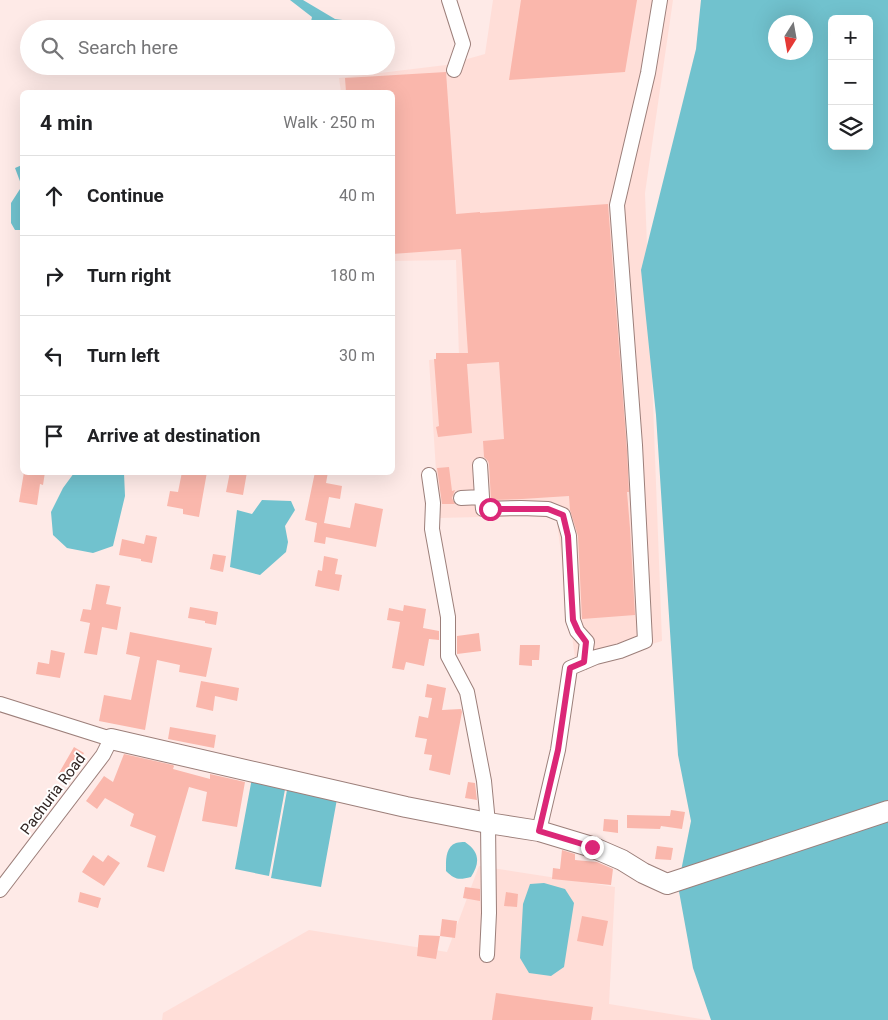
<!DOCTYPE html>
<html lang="en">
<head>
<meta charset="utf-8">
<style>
	body { margin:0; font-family:Roboto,sans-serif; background:#f6f6f6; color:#202124 }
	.controls { position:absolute; right:15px; top:15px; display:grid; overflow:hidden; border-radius:8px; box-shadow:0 5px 20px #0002 }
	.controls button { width:45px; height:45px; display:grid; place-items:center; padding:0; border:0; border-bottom:1px solid #e0e0e0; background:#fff; color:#202124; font:25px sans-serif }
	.compass { position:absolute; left:768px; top:15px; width:45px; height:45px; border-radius:50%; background:#fff; box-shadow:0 5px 20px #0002; rotate:191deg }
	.stop { position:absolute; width:15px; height:15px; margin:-11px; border:4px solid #db2777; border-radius:50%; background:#fff }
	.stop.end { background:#db2777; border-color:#fff; box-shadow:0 1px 5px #0008 }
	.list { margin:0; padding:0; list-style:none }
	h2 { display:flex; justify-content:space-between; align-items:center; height:65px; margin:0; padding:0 20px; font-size:21px }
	h2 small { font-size:16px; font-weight:400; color:#757577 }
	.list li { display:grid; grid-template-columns:32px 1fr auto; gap:15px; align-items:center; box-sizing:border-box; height:80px; padding:0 20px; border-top:1px solid #e0e0e0 }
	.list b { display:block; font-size:19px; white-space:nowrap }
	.list em { font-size:16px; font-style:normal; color:#757577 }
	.icon { flex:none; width:28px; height:28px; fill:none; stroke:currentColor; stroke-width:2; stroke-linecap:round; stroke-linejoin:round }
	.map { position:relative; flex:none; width:888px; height:1020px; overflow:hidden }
	.search { position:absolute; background:#fff; box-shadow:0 5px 20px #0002; left:20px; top:20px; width:375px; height:55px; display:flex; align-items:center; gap:12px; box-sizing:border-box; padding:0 18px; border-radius:28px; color:#757577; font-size:19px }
	.panel { position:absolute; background:#fff; box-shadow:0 5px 20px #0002; left:20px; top:90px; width:375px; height:385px; border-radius:8px }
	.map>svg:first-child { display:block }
</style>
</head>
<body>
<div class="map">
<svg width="888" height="1020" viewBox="0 0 888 1020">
	<rect width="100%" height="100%" fill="#feeae7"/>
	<path fill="#ffded8" d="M 493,0 L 673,0 L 645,193 L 662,641 L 576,666 L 556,515 L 439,518 L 429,360 L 459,357 L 456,260 L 393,261 L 392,92 L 341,92 L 339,78 L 446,65 L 485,54 Z
		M 479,866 L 615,887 L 609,1004 L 707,1020 L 162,1020 L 163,1013 L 309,930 L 447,952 Z"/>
	<path fill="#71c2ce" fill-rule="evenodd" d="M 290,0 L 303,0 L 335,19 L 350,21 L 349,29 L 308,29 L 310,26 L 312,17 Z
		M 701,0 L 888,0 L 888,1020 L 711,1020 L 693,968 L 678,886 L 691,821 L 678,755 L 656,415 L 641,270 L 696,49 ZM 832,19 L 869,19 L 869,146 L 832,146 ZM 776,22 L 806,22 L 806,52 L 776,52 Z
		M 22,165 L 22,230 L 15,230 L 11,223 L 11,203 L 20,189 L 21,184 L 15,168 Z
		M 124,473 L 125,496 L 113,546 L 93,553 L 67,548 L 53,535 L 51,512 L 63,488 L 74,473 Z
		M 262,500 L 291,501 L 295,510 L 285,526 L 288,542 L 286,552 L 260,575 L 230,567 L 237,510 L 252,514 Z
		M 252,778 L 286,784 L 269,876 L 235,869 Z
		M 287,790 L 337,799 L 321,887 L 271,878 Z
		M 465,842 C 480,852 480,863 471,877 C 459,880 455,880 446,871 C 446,861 445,847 456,843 C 459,842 462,842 465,842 Z
		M 544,883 L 565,889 L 574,903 L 564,967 L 551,976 L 529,973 L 520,958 L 523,904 L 530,884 Z"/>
	<path fill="#fab7ac" d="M 521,0 L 637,0 L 625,72 L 509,80 Z
		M 446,72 L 456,214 L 480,212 L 480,213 L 608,204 L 627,450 L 629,492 L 627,492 L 630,528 L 635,615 L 582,619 L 578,536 L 570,510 L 569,496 L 522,499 L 491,500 L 489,464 L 488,461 L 484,457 L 483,441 L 504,439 L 499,362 L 467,364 L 472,433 L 438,437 L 436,427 L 439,426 L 434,359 L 436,359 L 436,353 L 468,353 L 461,249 L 392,254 L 392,92 L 346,92 L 345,78 Z
		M 449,467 L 452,491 L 455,490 L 452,498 L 455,504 L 442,504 L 437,468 Z
		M 24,472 L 45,472 L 43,485 L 40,484 L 37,505 L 19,502 Z
		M 182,472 L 207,472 L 199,517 L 183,514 L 183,509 L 167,506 L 170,491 L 178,492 Z
		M 230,472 L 247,472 L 243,495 L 226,492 Z
		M 315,472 L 328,472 L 326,483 L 342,486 L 340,499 L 329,497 L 324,523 L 350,528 L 355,503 L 383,509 L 376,547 L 326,537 L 325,544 L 314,542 L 317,523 L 305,520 Z
		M 146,535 L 157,537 L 152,563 L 141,561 L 141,559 L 119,555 L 122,539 L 144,544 Z
		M 213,554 L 226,556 L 223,572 L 210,569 Z
		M 324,556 L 338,559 L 335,574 L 342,575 L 339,591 L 315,586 L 318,570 L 322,571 Z
		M 96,584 L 110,586 L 106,604 L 121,607 L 117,630 L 102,627 L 97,655 L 84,653 L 90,623 L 80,621 L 83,609 L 91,610 Z
		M 404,605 L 426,609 L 423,628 L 439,631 L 439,640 L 429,639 L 424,666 L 406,662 L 404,670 L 392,668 L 400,622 L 387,620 L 389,608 L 403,611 Z
		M 190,607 L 218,612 L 216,625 L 205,623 L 205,621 L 188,618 Z
		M 130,632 L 212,648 L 206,677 L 179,672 L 180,665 L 157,660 L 145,730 L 99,721 L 104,695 L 131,700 L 140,657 L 126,654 Z
		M 479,633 L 481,651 L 457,654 L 457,636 Z
		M 520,645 L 540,645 L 539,660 L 532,660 L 532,666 L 519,665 Z
		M 51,650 L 65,653 L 60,678 L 36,674 L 38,662 L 49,664 Z
		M 201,681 L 239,688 L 237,701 L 215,696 L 213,711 L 196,707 Z
		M 427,684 L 446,688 L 442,710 L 461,709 L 462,712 L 450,775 L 429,770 L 432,755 L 424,754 L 427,739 L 415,737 L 419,716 L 428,718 L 432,698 L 425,697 Z
		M 170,727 L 216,735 L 214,748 L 168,739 Z
		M 74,747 L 84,753 L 69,779 L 59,773 Z
		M 124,754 L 173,765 L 174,766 L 173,769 L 210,779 L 210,774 L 245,782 L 237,827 L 202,821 L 207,792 L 189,787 L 164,872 L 147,867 L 156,836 L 130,826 L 134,814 L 105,798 L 97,809 L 86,801 L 104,776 L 113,782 Z
		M 468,782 L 475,783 L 477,800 L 465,798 Z
		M 671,810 L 685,812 L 682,829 L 661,826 L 660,829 L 627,828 L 627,815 L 670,816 Z
		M 604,819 L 618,820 L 618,833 L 603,831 Z
		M 657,846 L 673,848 L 671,860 L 655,859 Z
		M 562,850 L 575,854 L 575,860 L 597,862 L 613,869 L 611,885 L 552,879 L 553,868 L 560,869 Z
		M 93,855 L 103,862 L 108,855 L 120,863 L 104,886 L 82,872 Z
		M 465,887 L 480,889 L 480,901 L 463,898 Z
		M 80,892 L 101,898 L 98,908 L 78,902 Z
		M 506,892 L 518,894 L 517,907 L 504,906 Z
		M 582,916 L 608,921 L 603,946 L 577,941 Z
		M 442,919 L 457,921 L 455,938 L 440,936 Z
		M 419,935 L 440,936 L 436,959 L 417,956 Z
		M 496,993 L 593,1007 L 591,1020 L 492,1020 Z"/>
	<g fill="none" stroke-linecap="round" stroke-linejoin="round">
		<g stroke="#9c7f7a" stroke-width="16">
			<path id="street" d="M 449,0 L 463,44 L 454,70
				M 480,465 L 482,497
				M 429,475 L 433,503 L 432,529 L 448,617 L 448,656 L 467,692 L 484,781 L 488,823 L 489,913 L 487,955
				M 461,498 L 482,497 L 483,509 L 521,508 L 548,509 L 563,515 L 569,536 L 573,620 L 577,631 L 587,642 L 584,662
				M 0,704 L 111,739 L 103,755 L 0,890
				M 539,831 L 558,750 L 570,668 L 596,657 L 620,651 L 645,641 L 635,445 L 617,205 L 648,73 L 660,0"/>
		</g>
		<g stroke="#9c7f7a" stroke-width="22">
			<path id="secondary" d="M 111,739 L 406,807 L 488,823 L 539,831 L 592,847 L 622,860 L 643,873 L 667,884 L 888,811"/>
		</g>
		<use href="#street" stroke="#fff" stroke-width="14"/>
		<use href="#secondary" stroke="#fff" stroke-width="20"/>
	</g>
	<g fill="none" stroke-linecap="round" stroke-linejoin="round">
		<path stroke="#db2777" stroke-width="6" d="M 490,509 L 548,509 L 563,515 L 568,536 L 573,620 L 578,631 L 586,642 L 584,662 L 570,668 L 558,750 L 539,831 L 592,847"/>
	</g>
	<g text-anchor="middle" stroke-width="4" stroke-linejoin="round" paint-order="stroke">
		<g font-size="15" fill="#312523" stroke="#fff">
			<text transform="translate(53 794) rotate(-53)" y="5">Pachuria Road</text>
		</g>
	</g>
</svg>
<div class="controls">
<button>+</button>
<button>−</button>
<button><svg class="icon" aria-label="layers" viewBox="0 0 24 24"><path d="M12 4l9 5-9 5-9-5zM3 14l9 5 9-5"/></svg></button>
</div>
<svg class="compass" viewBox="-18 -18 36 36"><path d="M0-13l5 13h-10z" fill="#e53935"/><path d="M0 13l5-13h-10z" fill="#757577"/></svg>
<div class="stop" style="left:490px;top:509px"></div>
<div class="stop end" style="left:592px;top:847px"></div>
<div class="search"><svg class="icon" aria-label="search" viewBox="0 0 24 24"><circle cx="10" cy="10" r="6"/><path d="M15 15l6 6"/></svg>Search here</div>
<section class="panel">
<h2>4 min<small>Walk · 250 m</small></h2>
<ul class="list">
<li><svg class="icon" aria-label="ahead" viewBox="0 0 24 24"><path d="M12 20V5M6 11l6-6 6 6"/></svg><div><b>Continue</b></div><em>40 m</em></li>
<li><svg class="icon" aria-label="right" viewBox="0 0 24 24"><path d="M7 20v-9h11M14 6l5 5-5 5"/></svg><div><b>Turn right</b></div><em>180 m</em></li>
<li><svg class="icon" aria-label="left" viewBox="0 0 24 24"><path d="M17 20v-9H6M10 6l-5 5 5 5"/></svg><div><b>Turn left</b></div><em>30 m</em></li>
<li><svg class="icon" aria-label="arrive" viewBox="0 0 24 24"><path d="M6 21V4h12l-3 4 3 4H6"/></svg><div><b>Arrive at destination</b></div></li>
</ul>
</section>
</div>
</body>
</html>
